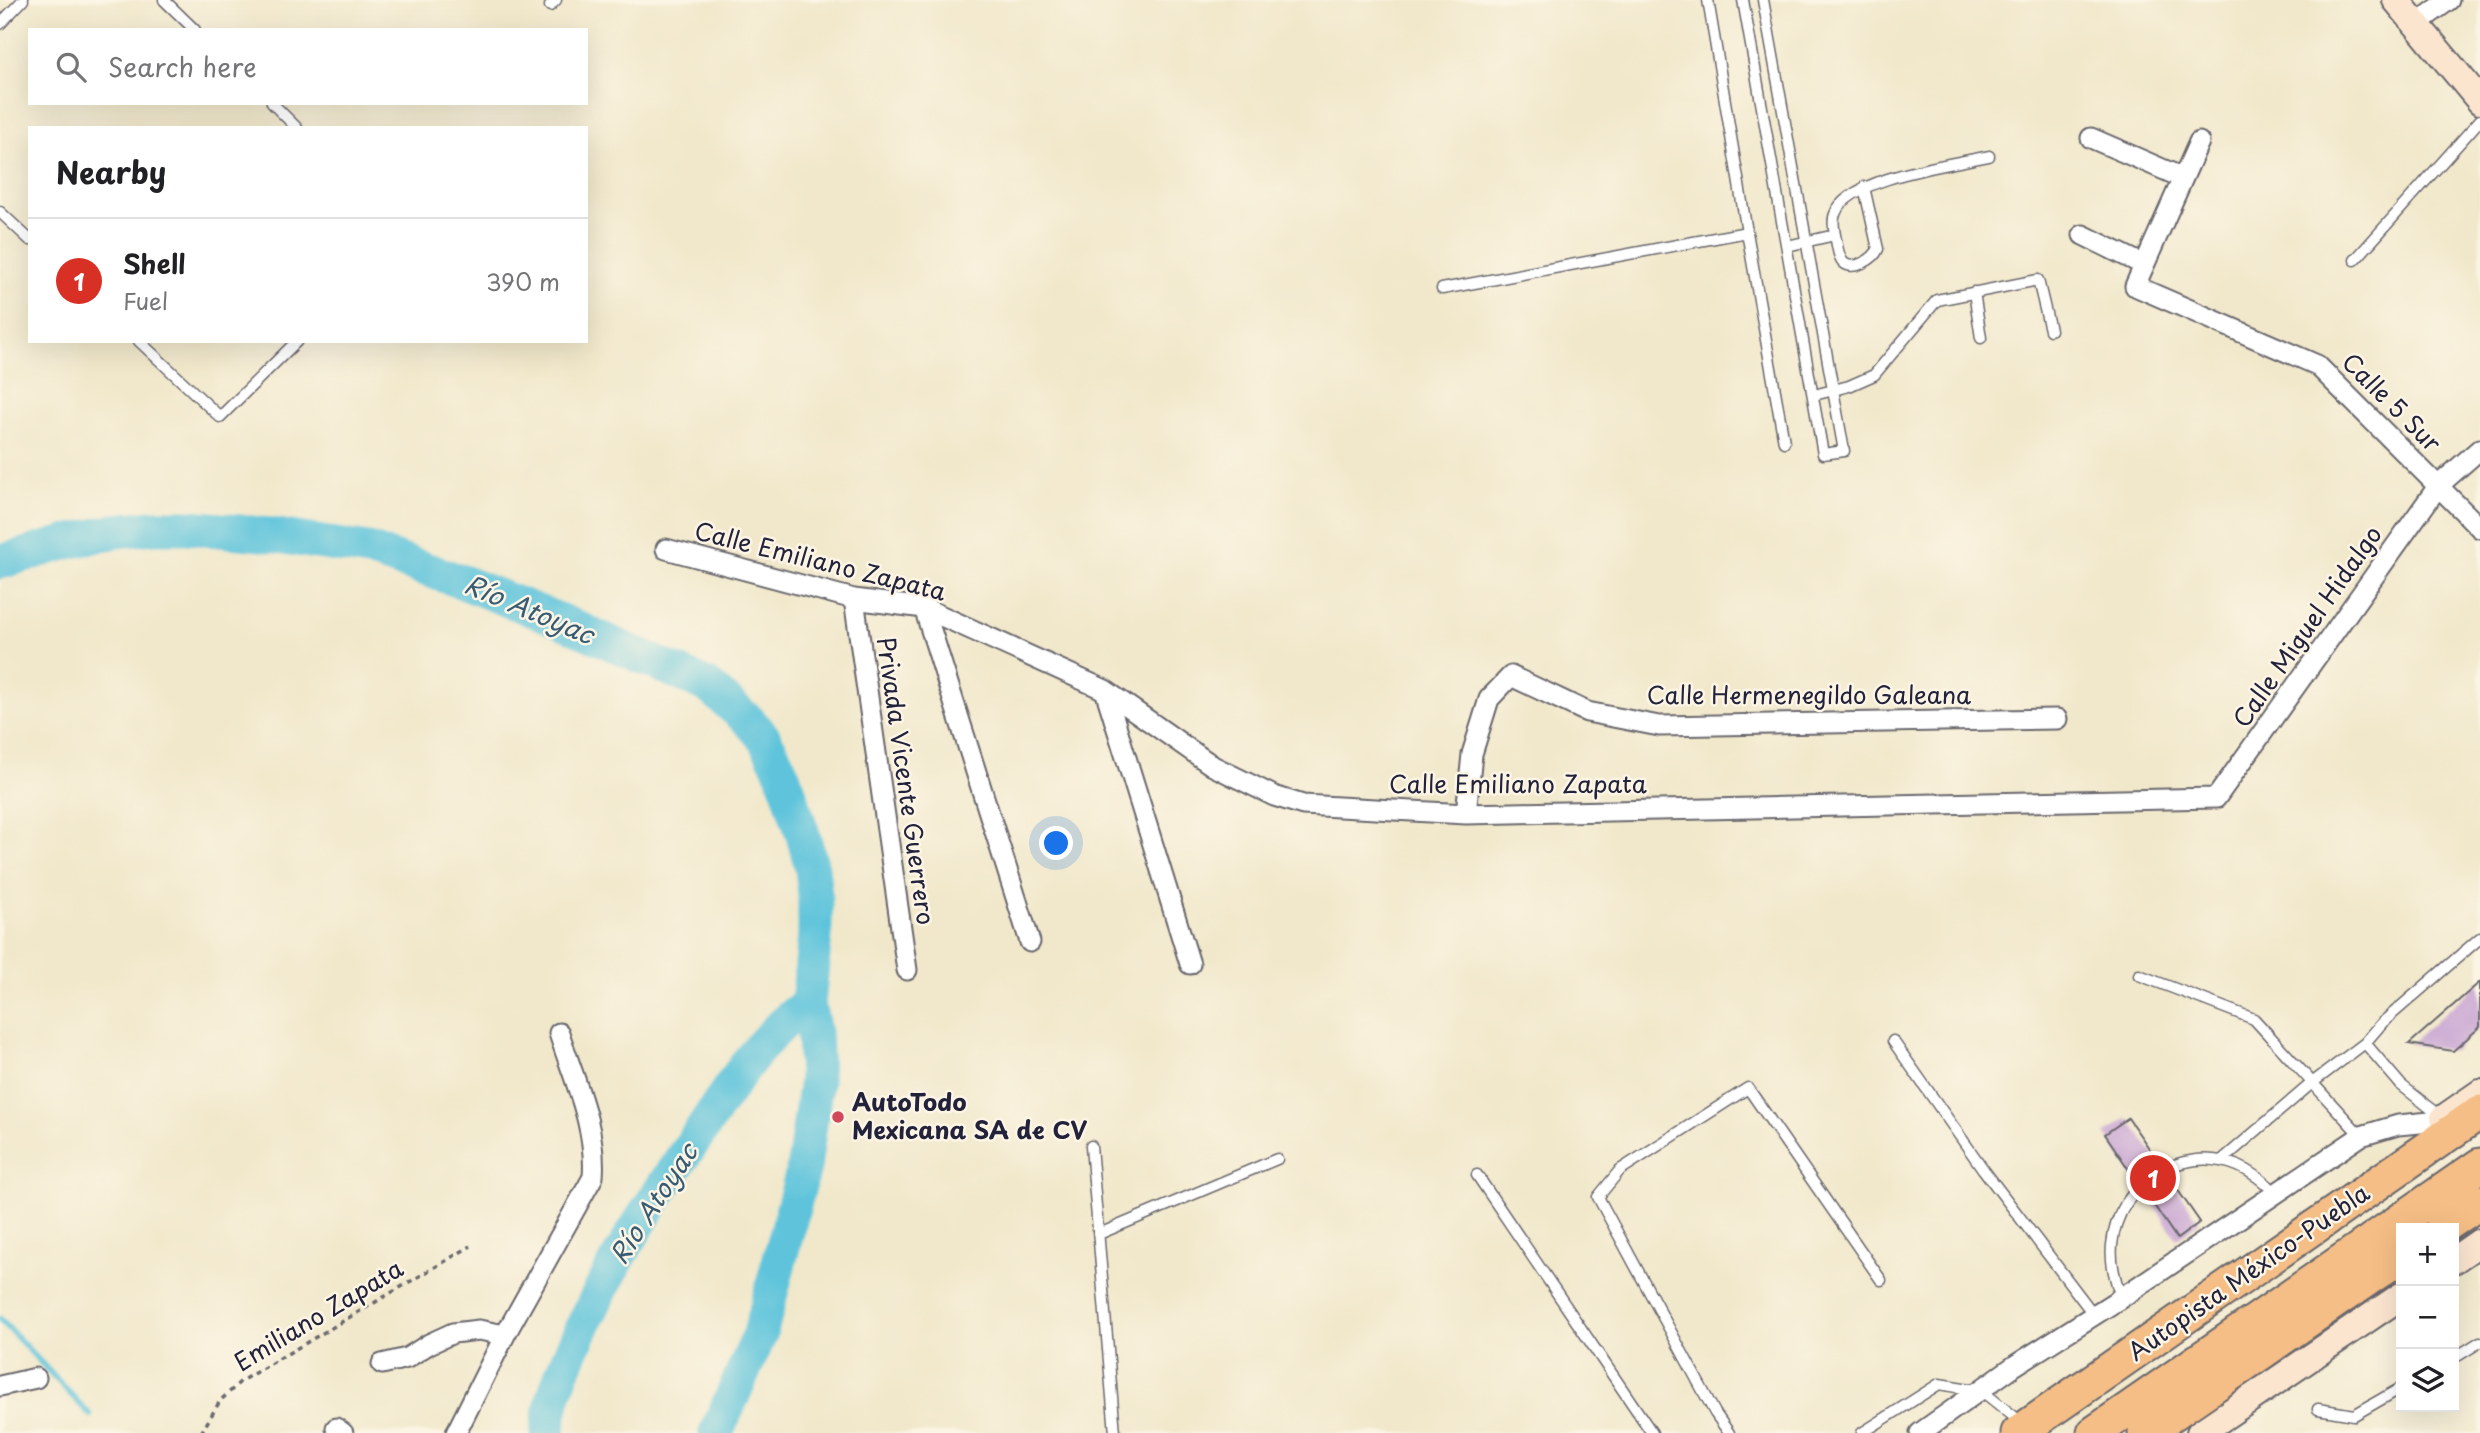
<!DOCTYPE html>
<html lang="en">
<head>
<meta charset="utf-8">
<style>
	body { margin:0; font-family:"Playpen Sans",sans-serif; background:#f2f2f2; color:#202124 }
	.controls { position:absolute; right:21px; bottom:21px; display:grid; overflow:hidden; border-radius:0px; box-shadow:0 7px 28px #0002 }
	.controls button { width:63px; height:63px; display:grid; place-items:center; padding:0; border:0; border-bottom:2px solid #e0e0e0; background:#fff; color:#202124; font:35px sans-serif }
	.you { position:absolute; left:1057px; top:844px; width:24px; height:24px; margin:-18px; border:5px solid #fff; border-radius:50%; background:#1a73e8; box-shadow:0 0 0 10px #1a73e833 }
	.badge { display:grid; place-items:center; width:46px; height:46px; border-radius:50%; background:#d93025; color:#fff; font-size:23px; font-weight:700 }
	.pin { position:absolute; translate:-50% -50%; border:4px solid #fff; box-shadow:0 2px 7px #0006 }
	.list { margin:0; padding:0; list-style:none }
	h2 { display:flex; justify-content:space-between; align-items:center; height:91px; margin:0; padding:0 28px; font-size:30px }
	h2 small { font-size:23px; font-weight:400; color:#757577 }
	.list li { display:grid; grid-template-columns:46px 1fr auto; gap:21px; align-items:center; box-sizing:border-box; height:126px; padding:0 28px; border-top:2px solid #e0e0e0 }
	.list b { display:block; font-size:26px; white-space:nowrap }
	.list p { margin:0; font-size:23px; white-space:nowrap; color:#757577 }
	.list em { font-size:23px; font-style:normal; color:#757577 }
	.icon { flex:none; width:38px; height:38px; fill:none; stroke:currentColor; stroke-width:2; stroke-linecap:round; stroke-linejoin:round }
	.map { position:relative; flex:none; width:2480px; height:1433px; overflow:hidden }
	.search { position:absolute; background:#fff; box-shadow:0 7px 28px #0002; left:28px; top:28px; width:560px; height:77px; display:flex; align-items:center; gap:18px; box-sizing:border-box; padding:0 24px; border-radius:0px; color:#757577; font-size:26px }
	.panel { position:absolute; background:#fff; box-shadow:0 7px 28px #0002; left:28px; top:126px; width:560px; height:217px; border-radius:0px }
	.map>svg:first-child { display:block }
</style>
</head>
<body>
<div class="map">
<svg width="2480" height="1433" viewBox="0 0 2480 1433">
	<rect width="100%" height="100%" fill="#fcf5e5"/>
	<filter id="ink" filterUnits="userSpaceOnUse"><feTurbulence type="fractalNoise" baseFrequency=".0143" numOctaves="2"/><feDisplacementMap in="SourceGraphic" scale="14" xChannelSelector="R" yChannelSelector="G"/><feConvolveMatrix kernelMatrix="1 2 1 2 8 2 1 2 1" color-interpolation-filters="sRGB"/></filter>
	<filter id="wash" filterUnits="userSpaceOnUse"><feTurbulence type="fractalNoise" baseFrequency=".00686" numOctaves="4" result="noise"/><feDisplacementMap in="SourceGraphic" scale="28" xChannelSelector="R" yChannelSelector="G"/><feGaussianBlur stdDeviation="1.57" result="paint"/><feColorMatrix in="noise" values="0 0 0 0 0 0 0 0 0 0 0 0 0 0 0 0 0 1.4 0 .05"/><feComposite in="paint" operator="in"/></filter>
	<g filter="url(#wash)">
		<rect width="100%" height="100%" fill="#f1e8cb"/>
		<g fill="none" stroke-linecap="round" stroke-linejoin="round">
			<path stroke="#5ec4db" stroke-width="6" d="M 0,1319 L 90,1415"/>
			<path stroke="#5ec4db" stroke-width="35" d="M 0,562 L 68,542 L 116,531 L 154,527 L 189,527 L 271,535 L 369,550 L 460,581 L 561,621 L 708,686 L 749,721 L 764,738 L 778,764 L 788,788 L 803,835 L 812,868 L 815,895 L 815,935 L 808,1004 L 814,1032 L 816,1080 L 804,1167 L 760,1334 L 716,1433
				M 548,1433 C 549,1401 563,1370 576,1341 C 608,1269 650,1204 695,1139 C 728,1091 759,1036 808,1004"/>
		</g>
		<g id="blocks">
			<path fill="#c49fd2" d="M 2480,982 L 2480,1027 L 2453,1051 L 2409,1044 Z
				M 2128,1118 L 2160,1164 L 2136,1180 L 2105,1134 Z
				M 2168,1176 L 2200,1222 L 2177,1239 L 2145,1192 Z"/>
		</g>
	</g>
	<g filter="url(#ink)">
		<use href="#blocks" fill-opacity="0" stroke="#6a676d" stroke-width="2"/>
		<g fill="none" stroke-linecap="round" stroke-linejoin="round">
			<g stroke="#6a676d" stroke-width="13">
				<path id="lane" d="M 164,0 L 195,30
					M 1743,0 L 1823,454 L 1844,451 L 1763,0
					M 550,6 L 556,0
					M 0,24 L 23,0
					M 272,103 L 297,128
					M 0,212 L 30,240
					M 1747,232 L 1784,442
					M 1835,235 C 1837,243 1838,258 1844,263 C 1854,271 1874,259 1878,249 L 1864,187
					M 1787,246 L 1835,235 C 1834,229 1832,220 1835,214 C 1848,177 1954,164 1989,156
					M 2355,260 L 2480,120
					M 1442,289 L 1747,232 L 1708,0
					M 1974,292 L 1981,338
					M 139,341 L 220,417 L 297,341
					M 1814,395 L 1849,386 L 1874,375 L 1937,300 L 2038,280 L 2050,330
					M 2139,975 L 2254,1019 L 2361,1136
					M 1893,1041 L 1983,1169 L 2094,1315
					M 2443,1118 L 2401,1085 L 2365,1043 L 2383,1022 L 2480,938
					M 1091,1146 L 1115,1433
					M 2221,1161 L 2312,1083 L 2365,1043
					M 1477,1175 L 1652,1433
					M 1099,1234 L 1277,1159
					M 2121,1298 C 2116,1281 2110,1264 2112,1245 C 2117,1185 2180,1143 2238,1166 C 2253,1172 2265,1182 2277,1194
					M 2454,1358 L 2480,1342
					M 2318,1409 L 2354,1415 L 2401,1388
					M 1729,1433 L 1715,1413 L 1598,1197 L 1620,1170 L 1748,1088 L 1881,1280
					M 1862,1433 L 1939,1384 L 1982,1391 L 2017,1419"/>
			</g>
			<g stroke="#6a676d" stroke-width="23">
				<path id="street" d="M 2416,24 L 2449,0
					M 2091,138 L 2183,178
					M 2199,142 L 2135,286 L 2317,365 L 2480,528
					M 2083,235 L 2144,265
					M 666,549 L 854,599 L 924,608 L 1105,690 L 1213,766 L 1274,796 L 1303,805 L 1466,814 L 2216,798 L 2439,485 L 2480,449
					M 854,599 L 907,970
					M 924,608 L 1030,942
					M 1105,690 L 1190,964
					M 1466,814 L 1472,754 L 1489,699 L 1511,676 L 1587,712 L 1659,726 L 2057,719
					M 382,1364 L 407,1358 L 429,1344 L 453,1333 L 479,1330 L 505,1335
					M 0,1386 L 36,1378
					M 336,1428 L 343,1433
					M 456,1433 L 505,1335 L 593,1177 C 597,1128 574,1080 559,1033
					M 1920,1433 L 2014,1366 L 2121,1298 L 2361,1136 L 2398,1125 L 2441,1121"/>
			</g>
			<g stroke="#6a676d" stroke-width="30">
				<path id="secondary" d="M 2396,0 L 2480,101
					M 2444,1118 L 2480,1093
					M 2454,1260 L 2480,1242
					M 2200,1433 L 2401,1296"/>
			</g>
			<g stroke="#6a676d" stroke-width="37">
				<path id="highway" d="M 2442,1228 L 2480,1202
					M 2018,1433 L 2480,1112
					M 2094,1433 L 2480,1165
					M 2145,1433 L 2401,1256"/>
			</g>
			<path stroke="#6a676d" stroke-width="3.5" stroke-dasharray="5 5" stroke-linecap="butt" d="M 201,1433 L 220,1401 L 241,1381 L 471,1246"/>
			<use href="#lane" stroke="#fff" stroke-width="10"/>
			<use href="#street" stroke="#fff" stroke-width="19"/>
			<use href="#secondary" stroke="#fbe5cf" stroke-width="26"/>
			<use href="#highway" stroke="#f5be86" stroke-width="33"/>
		</g>
	</g>
	<circle fill="#d1495b" stroke="#fcf5e5" stroke-width="2.5" cx="838" cy="1117" r="7"/>
	<g text-anchor="middle" stroke-width="5" stroke-linejoin="round" paint-order="stroke">
		<g font-size="24" fill="#22223b" stroke="#fcf5e5">
			<text transform="translate(2391 403) rotate(45)" y="8">Calle 5 Sur</text>
			<text transform="translate(820 562) rotate(14)" y="8">Calle Emiliano Zapata</text>
			<text transform="translate(2308 627) rotate(-55)" y="8">Calle Miguel Hidalgo</text>
			<text x="1809" y="704">Calle Hermenegildo Galeana</text>
			<text transform="translate(905 781) rotate(82)" y="8">Privada Vicente Guerrero</text>
			<text x="1518" y="793">Calle Emiliano Zapata</text>
			<text transform="translate(2249 1273) rotate(-35)" y="8">Autopista México-Puebla</text>
			<text transform="translate(319 1316) rotate(-31)" y="8">Emiliano Zapata</text>
		</g>
		<g font-size="24" font-weight="bold" fill="#22223b" stroke="#fcf5e5" text-anchor="start">
			<text x="852" y="1111">AutoTodo<tspan x="852" dy="28">Mexicana SA de CV</tspan></text>
		</g>
		<g font-size="26" font-style="italic" fill="#375b73" stroke="#fcf5e5">
			<text transform="translate(529 610) rotate(23)" y="9">Río Atoyac</text>
			<text transform="translate(654 1204) rotate(-57)" y="9">Río Atoyac</text>
		</g>
	</g>
</svg>
<div class="controls">
<button>+</button>
<button>−</button>
<button><svg class="icon" aria-label="layers" viewBox="0 0 24 24"><path d="M12 4l9 5-9 5-9-5zM3 14l9 5 9-5"/></svg></button>
</div>
<div class="you"></div>
<div class="pin badge" style="left:2153px;top:1178px">1</div>
<div class="search"><svg class="icon" aria-label="search" viewBox="0 0 24 24"><circle cx="10" cy="10" r="6"/><path d="M15 15l6 6"/></svg>Search here</div>
<section class="panel">
<h2>Nearby<small></small></h2>
<ul class="list">
<li><span class="badge">1</span><div><b>Shell</b><p>Fuel</p></div><em>390 m</em></li>
</ul>
</section>
</div>
</body>
</html>
